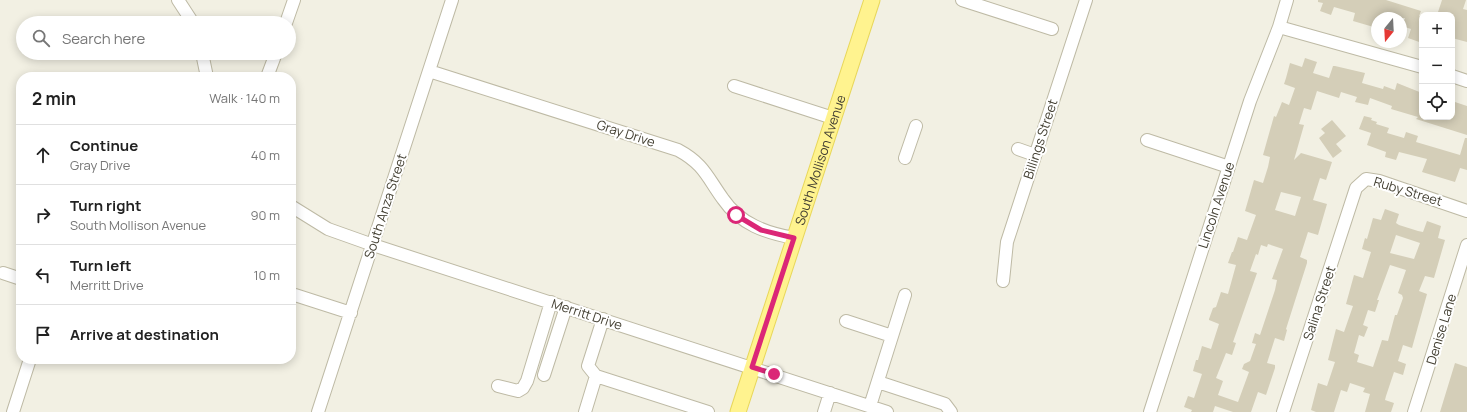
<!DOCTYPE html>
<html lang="en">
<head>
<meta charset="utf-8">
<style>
	body { margin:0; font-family:Manrope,sans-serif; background:#f6f6f6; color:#222 }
	.controls { position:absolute; right:12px; top:12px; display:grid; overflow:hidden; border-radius:8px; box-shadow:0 2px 10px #0003 }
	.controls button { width:36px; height:36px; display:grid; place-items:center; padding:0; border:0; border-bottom:1px solid #e0e0e0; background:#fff; color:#222; font:20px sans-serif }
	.compass { position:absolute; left:1371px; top:12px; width:36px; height:36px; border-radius:50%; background:#fff; box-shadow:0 2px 10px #0003; rotate:198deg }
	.stop { position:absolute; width:12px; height:12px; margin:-9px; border:3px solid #db2777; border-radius:50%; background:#fff }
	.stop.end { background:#db2777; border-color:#fff; box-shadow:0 1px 4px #0008 }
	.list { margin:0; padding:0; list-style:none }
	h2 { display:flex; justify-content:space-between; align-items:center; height:52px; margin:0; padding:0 16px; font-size:17px }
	h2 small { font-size:13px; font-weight:400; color:#767676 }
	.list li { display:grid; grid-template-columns:26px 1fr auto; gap:12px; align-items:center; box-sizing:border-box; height:60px; padding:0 16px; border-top:1px solid #e0e0e0 }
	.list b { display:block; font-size:15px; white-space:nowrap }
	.list p { margin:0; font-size:13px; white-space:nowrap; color:#767676 }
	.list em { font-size:13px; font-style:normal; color:#767676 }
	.icon { flex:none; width:22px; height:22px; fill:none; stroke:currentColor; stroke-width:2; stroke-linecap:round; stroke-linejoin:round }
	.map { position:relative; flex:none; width:1467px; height:412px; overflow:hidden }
	.search { position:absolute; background:#fff; box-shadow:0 2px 10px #0003; left:16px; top:16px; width:280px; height:44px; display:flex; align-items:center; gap:10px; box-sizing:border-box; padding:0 14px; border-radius:22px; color:#767676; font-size:15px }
	.panel { position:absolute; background:#fff; box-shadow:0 2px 10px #0003; left:16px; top:72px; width:280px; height:292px; border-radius:16px }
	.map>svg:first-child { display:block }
</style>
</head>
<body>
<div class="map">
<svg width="1467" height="412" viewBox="0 0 1467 412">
	<rect width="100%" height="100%" fill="#f2f0e3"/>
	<path fill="#d4ceb8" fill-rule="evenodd" d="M 1318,0 L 1386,0 L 1421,11 L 1419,16 L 1422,17 L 1422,43 L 1408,38 L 1411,29 L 1402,26 L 1405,18 L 1377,18 L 1377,28 L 1353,21 L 1355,13 L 1334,7 L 1331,15 L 1320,11 L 1323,3 L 1318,2 Z
		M 1442,0 L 1466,0 L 1463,9 L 1467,10 L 1467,42 L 1452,38 L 1452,15 L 1437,15 Z
		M 1305,58 L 1317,62 L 1313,73 L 1329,78 L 1333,66 L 1335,66 L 1365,73 L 1362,83 L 1383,89 L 1384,86 L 1395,90 L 1397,83 L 1422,93 L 1420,102 L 1422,103 L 1422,117 L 1452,117 L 1452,101 L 1467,106 L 1467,135 L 1416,119 L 1418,117 L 1391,109 L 1392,106 L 1370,98 L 1368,105 L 1355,102 L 1357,97 L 1341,92 L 1339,98 L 1317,91 L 1311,110 L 1304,108 L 1299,124 L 1304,125 L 1294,160 L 1301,153 L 1332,162 L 1326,180 L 1320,178 L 1313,200 L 1327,204 L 1318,235 L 1308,232 L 1300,257 L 1307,260 L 1307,263 L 1286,329 L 1287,330 L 1284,341 L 1275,338 L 1267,363 L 1275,365 L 1275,368 L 1266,395 L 1258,392 L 1251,412 L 1233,412 L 1215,406 L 1213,412 L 1191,412 L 1192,410 L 1184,407 L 1188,396 L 1194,398 L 1202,374 L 1193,371 L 1196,360 L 1198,360 L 1202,346 L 1211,349 L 1219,324 L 1209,320 L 1209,319 L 1213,308 L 1216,307 L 1221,292 L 1228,294 L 1236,265 L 1228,263 L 1232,252 L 1233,252 L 1238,237 L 1247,240 L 1256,215 L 1245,211 L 1254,180 L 1263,183 L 1268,167 L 1270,157 L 1263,155 L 1274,116 L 1276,117 L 1282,102 L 1289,105 L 1295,88 L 1284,84 L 1286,78 L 1290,63 L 1302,67 ZM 1281,192 L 1301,197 L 1295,216 L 1275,210 ZM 1268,244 L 1283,249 L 1272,279 L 1277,280 L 1275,290 L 1260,335 L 1255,333 L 1252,343 L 1256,344 L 1250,361 L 1244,364 L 1242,369 L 1249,372 L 1238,402 L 1218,395 L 1223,381 L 1216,378 L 1226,353 L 1232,355 L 1236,343 L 1233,342 L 1257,273 L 1250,271 L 1256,254 L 1258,255 L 1261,245 L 1267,247 Z
		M 1364,116 L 1372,118 L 1371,120 L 1377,122 L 1376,124 L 1389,128 L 1387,133 L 1404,138 L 1406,132 L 1418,136 L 1416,142 L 1460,155 L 1465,138 L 1467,138 L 1467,170 L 1460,168 L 1455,182 L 1422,172 L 1427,159 L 1399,152 L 1396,160 L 1385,157 L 1386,152 L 1367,145 L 1371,133 L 1359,129 Z
		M 1332,120 L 1346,136 L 1336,144 L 1342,151 L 1333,158 L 1319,138 L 1325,133 L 1321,129 Z
		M 1385,209 L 1399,214 L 1396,223 L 1399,225 L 1418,231 L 1423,232 L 1427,221 L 1441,226 L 1438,238 L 1445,240 L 1434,278 L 1425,276 L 1419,291 L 1427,294 L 1412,348 L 1403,345 L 1398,361 L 1406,364 L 1403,375 L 1394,372 L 1386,396 L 1385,400 L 1394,403 L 1391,412 L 1365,412 L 1370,394 L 1363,392 L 1365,388 L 1350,383 L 1347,392 L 1341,390 L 1334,412 L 1316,412 L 1311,410 L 1318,383 L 1327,386 L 1335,362 L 1328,360 L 1336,329 L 1344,332 L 1353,306 L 1346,304 L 1354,275 L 1363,278 L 1371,252 L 1362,249 L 1365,238 L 1367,239 L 1373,218 L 1381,220 ZM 1396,235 L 1420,243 L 1414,259 L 1390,253 ZM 1390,265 L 1406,270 L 1398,293 L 1402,295 L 1403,298 L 1397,315 L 1395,315 L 1388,341 L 1382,340 L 1373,367 L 1357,362 L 1359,355 L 1354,353 L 1356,346 L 1359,335 L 1364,337 L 1368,327 L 1363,325 L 1368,310 L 1375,312 L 1379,300 L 1377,300 Z
		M 1455,363 L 1467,367 L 1467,412 L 1440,412 Z"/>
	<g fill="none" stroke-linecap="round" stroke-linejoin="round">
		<g stroke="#bebaa5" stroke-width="14">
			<path id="minor" d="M 178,0 L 193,23
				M 962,0 L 1052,29
				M 286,23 L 294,0
				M 1279,27 L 1422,67
				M 202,53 L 207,77
				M 429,71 L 678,150 C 704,164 707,177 723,199 C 740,224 766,233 794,238
				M 1452,76 L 1467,81
				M 267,77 L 276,53
				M 734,86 L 833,118
				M 1147,140 L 1229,167
				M 1018,149 L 1035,155
				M 905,158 L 916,126
				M 291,206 L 328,229 L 373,245 L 887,412
				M 3,273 L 21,279
				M 1003,281 L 1007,242 L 1086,0
				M 295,295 L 351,313
				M 846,321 L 892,336
				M 544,375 L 566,307
				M 596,376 L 588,366 L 603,319
				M 878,382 L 945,404 L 951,412
				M 498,386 L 518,391 L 523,388 L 527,381 L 551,302
				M 870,406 L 905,295
				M 13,412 L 30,359
				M 318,412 L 452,0
				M 585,412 L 596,376 L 708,412
				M 824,412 L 830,393
				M 1150,412 L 1250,101 L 1279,27 L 1287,0
				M 1283,412 L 1356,188 L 1366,179 L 1379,181 L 1467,211
				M 1414,412 L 1467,245"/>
		</g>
		<g stroke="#e8d75b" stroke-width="17">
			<g id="major">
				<path id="s1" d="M 738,412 L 872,0"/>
			</g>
		</g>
		<use href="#minor" stroke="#fff" stroke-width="12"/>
		<use href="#major" stroke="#fff38f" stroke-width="15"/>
	</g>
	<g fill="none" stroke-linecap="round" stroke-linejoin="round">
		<path stroke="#db2777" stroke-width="5" d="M 736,215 L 761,230 L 794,238 L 752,367 L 774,374"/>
	</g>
	<g text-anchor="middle" stroke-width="4" stroke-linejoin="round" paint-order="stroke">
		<g font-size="13" fill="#444033" stroke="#fff">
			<text transform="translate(626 133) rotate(18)" y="5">Gray Drive</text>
			<text transform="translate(1040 139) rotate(-72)" y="5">Billings Street</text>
			<text dy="5" stroke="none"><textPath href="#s1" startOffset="265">South Mollison Avenue</textPath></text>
			<text transform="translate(1408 191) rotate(17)" y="5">Ruby Street</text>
			<text transform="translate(1216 205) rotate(-72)" y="5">Lincoln Avenue</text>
			<text transform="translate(385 206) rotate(-72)" y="5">South Anza Street</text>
			<text transform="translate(1319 303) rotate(-72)" y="5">Salina Street</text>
			<text transform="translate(587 314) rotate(18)" y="5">Merritt Drive</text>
			<text transform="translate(1441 329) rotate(-73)" y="5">Denise Lane</text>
		</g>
	</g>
</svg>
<div class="controls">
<button>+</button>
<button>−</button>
<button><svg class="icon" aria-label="locate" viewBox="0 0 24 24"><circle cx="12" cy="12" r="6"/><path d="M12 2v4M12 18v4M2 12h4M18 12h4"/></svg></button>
</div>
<svg class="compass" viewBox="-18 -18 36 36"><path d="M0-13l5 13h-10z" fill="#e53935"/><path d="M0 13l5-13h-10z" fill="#767676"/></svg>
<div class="stop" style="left:736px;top:215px"></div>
<div class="stop end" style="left:774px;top:374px"></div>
<div class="search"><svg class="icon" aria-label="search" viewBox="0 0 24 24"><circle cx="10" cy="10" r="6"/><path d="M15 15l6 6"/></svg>Search here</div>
<section class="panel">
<h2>2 min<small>Walk · 140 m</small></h2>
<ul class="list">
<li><svg class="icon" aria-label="ahead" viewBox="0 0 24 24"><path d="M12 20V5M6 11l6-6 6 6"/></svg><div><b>Continue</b><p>Gray Drive</p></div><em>40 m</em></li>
<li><svg class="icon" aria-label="right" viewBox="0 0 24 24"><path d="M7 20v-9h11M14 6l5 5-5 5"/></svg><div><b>Turn right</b><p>South Mollison Avenue</p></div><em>90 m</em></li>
<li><svg class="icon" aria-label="left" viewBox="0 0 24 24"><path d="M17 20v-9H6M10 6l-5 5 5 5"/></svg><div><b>Turn left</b><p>Merritt Drive</p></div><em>10 m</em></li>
<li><svg class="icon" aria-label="arrive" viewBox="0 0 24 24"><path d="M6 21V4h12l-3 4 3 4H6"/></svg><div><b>Arrive at destination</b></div></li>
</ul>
</section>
</div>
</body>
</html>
